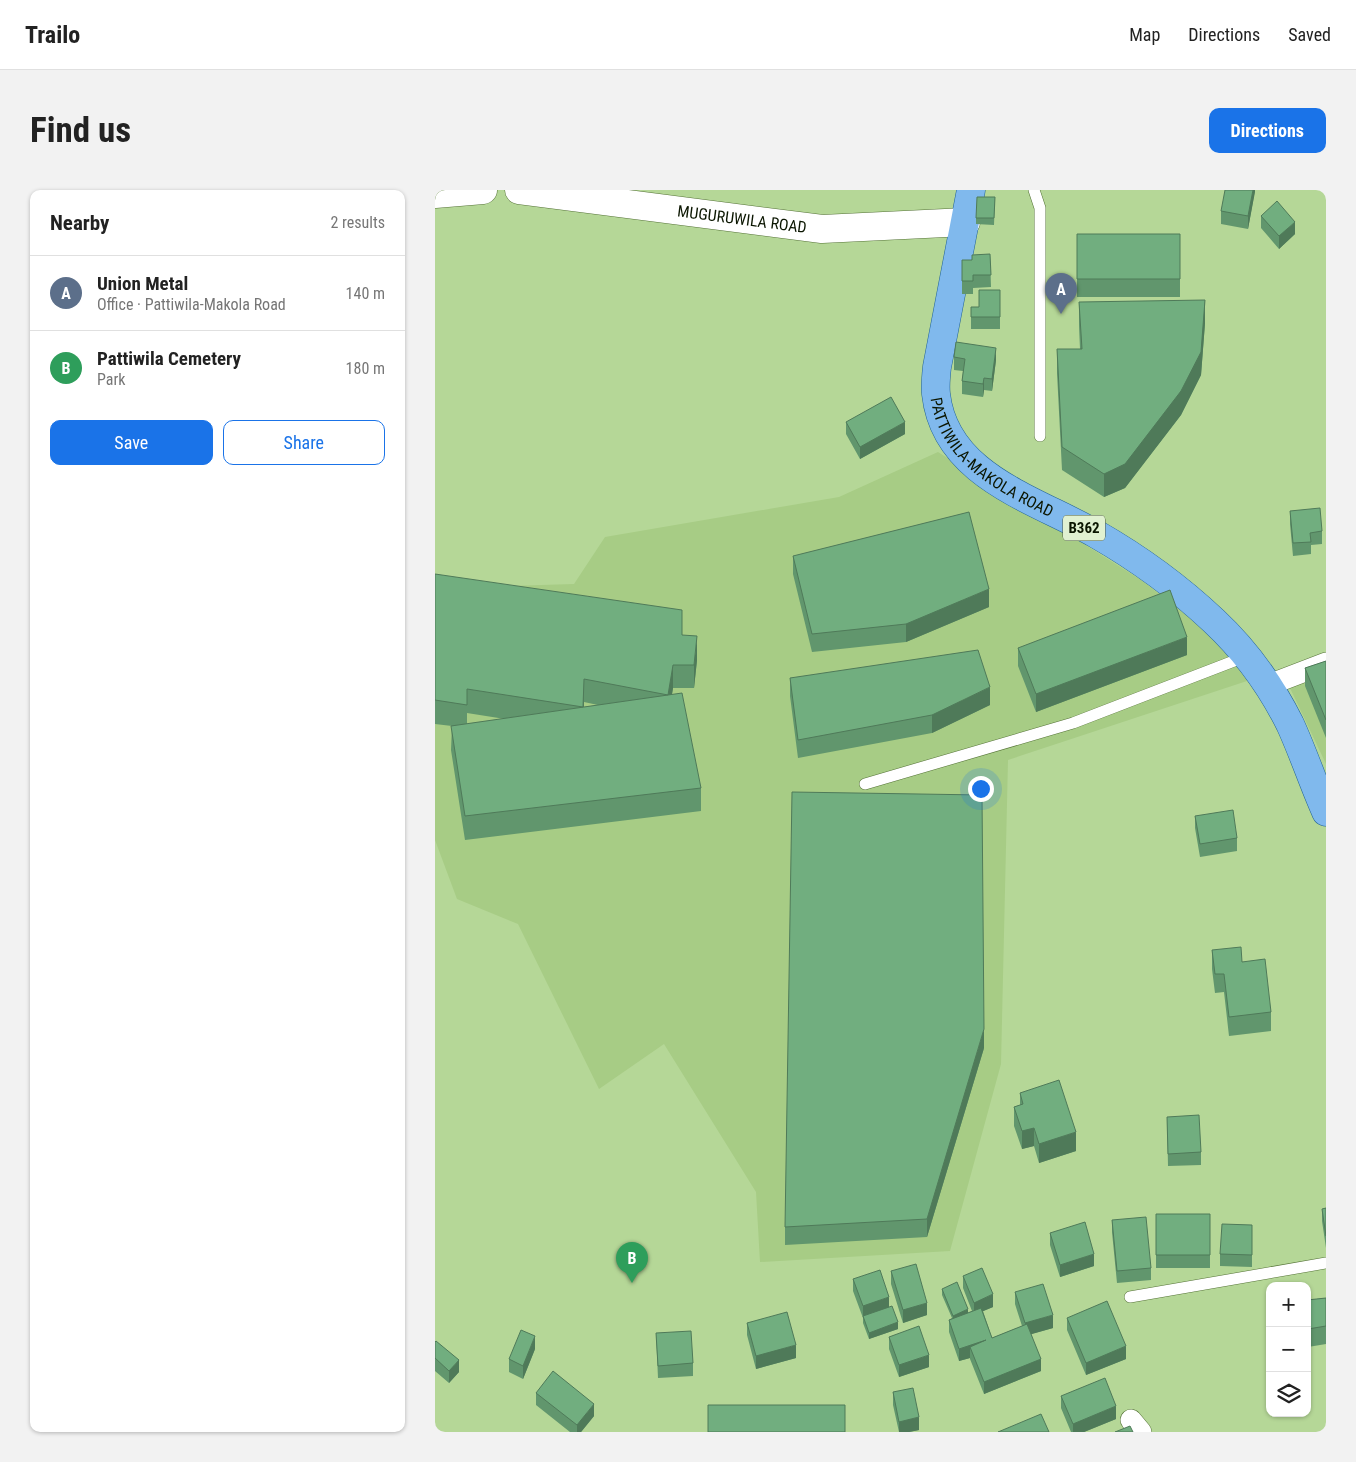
<!DOCTYPE html>
<html lang="en">
<head>
<meta charset="utf-8">
<style>
	body { margin:0; font-family:"Roboto Condensed",sans-serif; background:#f2f2f2; color:#222 }
	.controls { position:absolute; right:15px; bottom:15px; display:grid; overflow:hidden; border-radius:10px; box-shadow:0 1px 4px #0004 }
	.controls button { width:45px; height:45px; display:grid; place-items:center; padding:0; border:0; border-bottom:1px solid #e0e0e0; background:#fff; color:#222; font:25px sans-serif }
	.you { position:absolute; left:545px; top:598px; width:18px; height:18px; margin:-12px; border:4px solid #fff; border-radius:50%; background:#1a73e8; box-shadow:0 0 0 8px #1a73e833 }
	.badge { display:grid; place-items:center; width:32px; height:32px; border-radius:50%; background:#1a73e8; color:#fff; font-size:16px; font-weight:700 }
	.pin { position:absolute; translate:-50% -41px; filter:drop-shadow(0 1px 2px #0008) }
	.pin::after { content:''; position:absolute; top:26px; width:18px; height:15px; background:inherit; clip-path:polygon(0 0,100% 0,50% 100%) }
	.list { margin:0; padding:0; list-style:none }
	h2 { display:flex; justify-content:space-between; align-items:center; height:65px; margin:0; padding:0 20px; font-size:21px }
	h2 small { font-size:16px; font-weight:400; color:#767676 }
	.list li { display:grid; grid-template-columns:32px 1fr auto; gap:15px; align-items:center; box-sizing:border-box; height:75px; padding:0 20px; border-top:1px solid #e0e0e0 }
	.list b { display:block; font-size:19px; white-space:nowrap }
	.list p { margin:0; font-size:16px; white-space:nowrap; color:#767676 }
	.list em { font-size:16px; font-style:normal; color:#767676 }
	.actions { display:flex; gap:10px; padding:15px 20px }
	.actions a { flex:1; padding:11px 0; border:1px solid #1a73e8; border-radius:10px; text-align:center; font-size:18px; color:#1a73e8 }
	.actions .main { background:#1a73e8; color:#fff }
	.icon { flex:none; width:28px; height:28px; fill:none; stroke:currentColor; stroke-width:2; stroke-linecap:round; stroke-linejoin:round }
	.map { position:relative; flex:none; width:891px; height:1242px; overflow:hidden; border-radius:10px }
	header { display:flex; align-items:center; gap:30px; box-sizing:border-box; height:70px; padding:0 25px; background:#fff; border-bottom:1px solid #e0e0e0 }
	header strong { font-size:24px }
	nav { display:flex; gap:28px; margin-inline-start:auto; font-size:18px }
	.intro { display:flex; align-items:center; justify-content:space-between; box-sizing:border-box; height:120px; padding:0 30px }
	h1 { margin:0; font-size:35px }
	.button { padding:12px 22px; border-radius:10px; background:#1a73e8; color:#fff; font-size:18px; font-weight:700 }
	main { display:flex; gap:30px; padding:0 30px }
	aside { flex:1; background:#fff; border-radius:10px; box-shadow:0 1px 4px #0004 }
	.map>svg:first-child { display:block }
</style>
</head>
<body>
<header>
<strong>Trailo</strong>
<nav><a>Map</a><a>Directions</a><a>Saved</a></nav>
</header>
<div class="intro"><h1>Find us</h1><a class="button">Directions</a></div>
<main>
<aside>
<h2>Nearby<small>2 results</small></h2>
<ul class="list">
<li><span class="badge" style="background:#5c6f8a">A</span><div><b>Union Metal</b><p>Office · Pattiwila-Makola Road</p></div><em>140 m</em></li>
<li><span class="badge" style="background:#2e9e5b">B</span><div><b>Pattiwila Cemetery</b><p>Park</p></div><em>180 m</em></li>
</ul>
<div class="actions"><a class="main">Save</a><a>Share</a></div>
</aside>
<div class="map">
<svg width="891" height="1242" viewBox="0 0 891 1242">
	<rect width="100%" height="100%" fill="#b5d797"/>
	<path fill="#a7cc85" d="M 503,262 L 706,390 L 777,445 L 815,490 L 573,570 L 566,874 L 515,1061 L 325,1072 L 321,1002 L 229,854 L 164,899 L 83,734 L 22,709 L 0,650 L 0,398 L 139,394 L 170,347 L 404,307 Z
		M 891,481 L 891,574 L 855,498 Z"/>
	<g fill="none" stroke-linecap="round" stroke-linejoin="round">
		<g stroke="#557337" stroke-width="12">
			<path id="service" d="M 599,0 L 605,18 L 605,246
				M 430,594 L 638,533 L 812,466
				M 695,1107 L 891,1073"/>
		</g>
		<g stroke="#557337" stroke-width="22">
			<path id="minor" d="M 831,496 L 891,473
				M 696,1230 L 706,1242"/>
		</g>
		<g stroke="#557337" stroke-width="29">
			<g id="tertiary">
				<path id="s1" d="M 84,0 L 387,39 L 531,32"/>
				<path d="M 0,4 L 48,0"/>
			</g>
		</g>
		<g stroke="#206193" stroke-width="29">
			<g id="primary">
				<path id="s2" d="M 536,0 L 502,177 C 501,186 500,195 501,204 C 510,286 600,309 661,344 C 703,368 744,398 779,431 C 810,460 836,496 855,534 C 868,562 878,593 891,622"/>
			</g>
		</g>
		<use href="#service" stroke="#fff" stroke-width="11"/>
		<use href="#minor" stroke="#fff" stroke-width="21"/>
		<use href="#tertiary" stroke="#fff" stroke-width="28"/>
		<use href="#primary" stroke="#80b9ed" stroke-width="28"/>
	</g>
	<path fill="#61966d" fill-rule="evenodd" d="M 820,0 L 813,39 L 786,34 L 786,21 Z
		M 560,7 L 559,35 L 541,34 L 541,28 Z
		M 826,26 L 860,44 L 844,59 L 826,38 Z
		M 642,44 L 745,44 L 745,107 L 642,107 Z
		M 555,64 L 556,97 L 538,98 L 538,104 L 527,104 L 527,70 L 537,70 Z
		M 565,100 L 565,139 L 536,139 L 536,117 L 544,117 Z
		M 644,112 L 770,133 L 766,185 L 746,225 L 690,298 L 669,307 L 627,280 L 622,183 L 622,159 L 645,159 L 644,136 Z
		M 519,167 L 561,170 L 557,201 L 549,200 L 548,207 L 527,204 L 527,191 L 528,181 L 519,180 Z
		M 411,232 L 470,244 L 425,269 L 411,244 Z
		M 855,321 L 887,341 L 887,354 L 876,355 L 876,364 L 858,366 L 855,334 Z
		M 358,366 L 554,417 L 471,452 L 377,462 L 358,384 Z
		M 0,384 L 247,445 L 262,470 L 259,498 L 238,498 L 237,504 L 266,598 L 266,621 L 30,650 L 16,560 L 17,536 L 0,534 ZM 149,512 L 163,515 L 149,517 ZM 32,523 L 70,529 L 32,534 Z
		M 583,458 L 752,465 L 601,522 L 583,476 Z
		M 891,471 L 891,548 L 870,496 L 870,478 Z
		M 355,488 L 555,515 L 497,543 L 363,568 L 355,506 Z
		M 760,626 L 802,648 L 802,661 L 765,667 L 760,638 Z
		M 777,760 L 807,772 L 836,822 L 836,841 L 794,846 L 789,802 L 780,803 L 777,779 Z
		M 549,858 L 492,1047 L 350,1055 L 350,1037 Z
		M 585,903 L 641,961 L 604,973 L 599,956 L 587,959 L 579,936 L 579,917 L 585,915 Z
		M 732,927 L 766,962 L 766,975 L 733,976 Z
		M 891,1018 L 891,1058 L 887,1031 L 887,1019 Z
		M 721,1024 L 775,1024 L 775,1078 L 721,1078 Z
		M 677,1030 L 716,1078 L 716,1090 L 682,1093 L 677,1042 Z
		M 817,1035 L 817,1077 L 785,1076 L 785,1064 Z
		M 615,1043 L 659,1076 L 625,1087 L 615,1055 Z
		M 456,1081 L 492,1125 L 468,1133 L 456,1094 Z
		M 528,1086 L 558,1117 L 548,1121 L 557,1148 L 587,1136 L 580,1114 L 580,1102 L 618,1138 L 596,1144 L 606,1181 L 549,1204 L 535,1169 L 535,1168 L 524,1171 L 514,1142 L 514,1130 L 517,1128 L 507,1105 L 507,1099 L 533,1123 L 537,1121 L 528,1098 Z
		M 418,1089 L 454,1117 L 463,1139 L 434,1149 L 428,1133 L 428,1128 L 418,1101 Z
		M 891,1108 L 891,1154 L 873,1157 L 872,1151 L 872,1110 Z
		M 632,1128 L 691,1169 L 651,1185 L 632,1140 Z
		M 312,1133 L 361,1168 L 321,1179 L 312,1145 Z
		M 221,1143 L 258,1173 L 258,1186 L 223,1188 Z
		M 454,1147 L 494,1177 L 464,1187 L 454,1159 Z
		M 0,1152 L 24,1182 L 14,1193 L 0,1181 Z
		M 100,1159 L 88,1189 L 74,1182 L 74,1169 Z
		M 458,1202 L 484,1240 L 474,1242 L 464,1242 L 458,1215 Z
		M 101,1203 L 159,1226 L 146,1242 L 135,1242 L 101,1215 Z
		M 626,1206 L 681,1229 L 649,1242 L 636,1242 L 626,1218 Z"/>
	<path fill="#4f7a59" d="M 818,0 L 820,0 L 820,2 L 813,39 L 813,26 Z
		M 860,32 L 860,44 L 844,59 L 844,46 Z
		M 770,110 L 770,133 L 766,185 L 746,225 L 690,298 L 669,307 L 669,284 Z
		M 561,158 L 561,170 L 557,201 L 557,189 Z
		M 549,188 L 549,200 L 548,207 L 548,194 Z
		M 470,232 L 470,244 L 425,269 L 425,257 Z
		M 554,399 L 554,417 L 471,452 L 471,434 Z
		M 262,446 L 262,470 L 259,498 L 259,475 Z
		M 752,447 L 752,465 L 601,522 L 601,504 Z
		M 238,475 L 238,498 L 233,528 L 233,505 Z
		M 149,489 L 149,512 L 148,541 L 148,517 Z
		M 555,497 L 555,515 L 497,543 L 497,525 Z
		M 549,839 L 549,858 L 492,1047 L 492,1029 Z
		M 599,938 L 599,956 L 587,959 L 587,941 Z
		M 641,942 L 641,961 L 604,973 L 604,954 Z
		M 659,1064 L 659,1076 L 625,1087 L 625,1075 Z
		M 558,1104 L 558,1117 L 539,1125 L 539,1113 Z
		M 454,1107 L 454,1119 L 428,1126 L 428,1128 L 428,1116 Z
		M 492,1113 L 492,1125 L 468,1133 L 468,1120 Z
		M 533,1119 L 533,1125 L 518,1132 L 518,1126 Z
		M 618,1125 L 618,1138 L 590,1146 L 590,1133 Z
		M 463,1132 L 463,1139 L 434,1149 L 434,1143 Z
		M 100,1146 L 100,1159 L 88,1189 L 88,1176 Z
		M 551,1150 L 535,1157 L 535,1168 L 524,1171 L 524,1159 Z
		M 361,1155 L 361,1168 L 321,1179 L 321,1166 Z
		M 691,1156 L 691,1169 L 651,1185 L 651,1173 Z
		M 494,1165 L 494,1177 L 464,1187 L 464,1175 Z
		M 606,1169 L 606,1181 L 549,1204 L 549,1192 Z
		M 24,1170 L 24,1182 L 14,1193 L 14,1181 Z
		M 159,1214 L 159,1226 L 146,1242 L 142,1242 L 142,1235 Z
		M 681,1216 L 681,1229 L 649,1242 L 638,1242 L 638,1234 Z
		M 484,1227 L 484,1240 L 474,1242 L 464,1242 L 464,1232 Z"/>
	<path fill="#71ae7f" stroke="#4f7a59" d="M 790,0 L 818,0 L 813,26 L 786,21 Z
		M 542,7 L 560,7 L 559,28 L 541,28 Z
		M 842,11 L 860,32 L 844,46 L 826,26 Z
		M 642,44 L 745,44 L 745,89 L 642,89 Z
		M 555,64 L 556,85 L 538,85 L 538,91 L 527,91 L 527,70 L 537,70 L 537,65 Z
		M 544,100 L 565,100 L 565,127 L 536,127 L 536,117 L 544,117 Z
		M 770,110 L 766,162 L 746,201 L 690,274 L 669,284 L 627,257 L 622,159 L 647,159 L 644,112 Z
		M 521,152 L 561,158 L 557,189 L 549,188 L 548,194 L 527,191 L 530,169 L 519,167 Z
		M 456,207 L 470,232 L 425,257 L 411,232 Z
		M 885,318 L 887,341 L 875,343 L 876,352 L 858,353 L 855,321 Z
		M 534,322 L 554,399 L 471,434 L 377,444 L 358,366 Z
		M 0,384 L 247,420 L 247,445 L 262,446 L 259,475 L 238,475 L 233,505 L 149,489 L 148,517 L 32,499 L 32,515 L 0,510 Z
		M 735,400 L 752,447 L 601,504 L 583,458 Z
		M 543,460 L 555,497 L 497,525 L 363,550 L 355,488 Z
		M 891,471 L 891,530 L 870,478 Z
		M 247,503 L 266,598 L 30,626 L 16,536 Z
		M 357,602 L 547,605 L 549,839 L 492,1029 L 350,1037 Z
		M 798,620 L 802,648 L 765,654 L 760,626 Z
		M 806,757 L 807,772 L 830,769 L 836,822 L 794,827 L 789,784 L 780,784 L 777,760 Z
		M 624,890 L 641,942 L 604,954 L 599,938 L 587,941 L 579,917 L 588,914 L 585,903 Z
		M 764,925 L 766,962 L 733,964 L 732,927 Z
		M 891,1018 L 891,1046 L 887,1019 Z
		M 721,1024 L 775,1024 L 775,1065 L 721,1065 Z
		M 711,1027 L 716,1078 L 682,1081 L 677,1030 Z
		M 650,1032 L 659,1064 L 625,1075 L 615,1043 Z
		M 787,1034 L 817,1035 L 817,1065 L 785,1064 Z
		M 481,1074 L 492,1113 L 468,1120 L 456,1081 Z
		M 547,1078 L 558,1104 L 539,1113 L 528,1086 Z
		M 445,1080 L 454,1107 L 428,1116 L 418,1089 Z
		M 522,1092 L 533,1119 L 518,1126 L 507,1099 Z
		M 608,1094 L 618,1125 L 590,1133 L 580,1102 Z
		M 891,1108 L 891,1136 L 873,1139 L 872,1133 L 872,1110 Z
		M 672,1111 L 691,1156 L 651,1173 L 632,1128 Z
		M 457,1116 L 463,1132 L 434,1143 L 428,1126 Z
		M 546,1118 L 557,1148 L 592,1134 L 606,1169 L 549,1192 L 535,1157 L 551,1150 L 524,1159 L 514,1130 Z
		M 352,1122 L 361,1155 L 321,1166 L 312,1133 Z
		M 484,1136 L 494,1165 L 464,1175 L 454,1147 Z
		M 86,1140 L 100,1146 L 88,1176 L 74,1169 Z
		M 256,1141 L 258,1173 L 223,1176 L 221,1143 Z
		M 1,1151 L 24,1170 L 14,1181 L 0,1168 L 0,1152 Z
		M 118,1181 L 159,1214 L 142,1235 L 101,1203 Z
		M 670,1188 L 681,1216 L 638,1234 L 626,1206 Z
		M 478,1198 L 484,1227 L 464,1232 L 458,1202 Z
		M 273,1215 L 410,1215 L 410,1242 L 273,1242 Z
		M 606,1224 L 614,1242 L 563,1242 Z
		M 695,1236 L 698,1242 L 680,1242 Z"/>
	<g text-anchor="middle" stroke-width="4" stroke-linejoin="round" paint-order="stroke">
		<rect fill="#e0f1d1" stroke="#4b583f" stroke-width="1" x="628" y="325.5" width="42" height="25" rx="4"/>
		<g font-size="15" font-weight="bold" fill="#0b1601">
			<text x="649" y="343">B362</text>
		</g>
		<g font-size="16" fill="#0b1601" stroke="#e0f1d1">
			<text dy="6" stroke="none"><textPath href="#s1" startOffset="225">MUGURUWILA ROAD</textPath></text>
			<text dy="6" stroke="none"><textPath href="#s2" startOffset="296">PATTIWILA-MAKOLA ROAD</textPath></text>
		</g>
	</g>
</svg>
<div class="controls">
<button>+</button>
<button>−</button>
<button><svg class="icon" aria-label="layers" viewBox="0 0 24 24"><path d="M12 4l9 5-9 5-9-5zM3 14l9 5 9-5"/></svg></button>
</div>
<div class="you"></div>
<div class="pin badge" style="left:626px;top:124px;background:#5c6f8a">A</div>
<div class="pin badge" style="left:197px;top:1093px;background:#2e9e5b">B</div>
</div>
</main>
</body>
</html>
